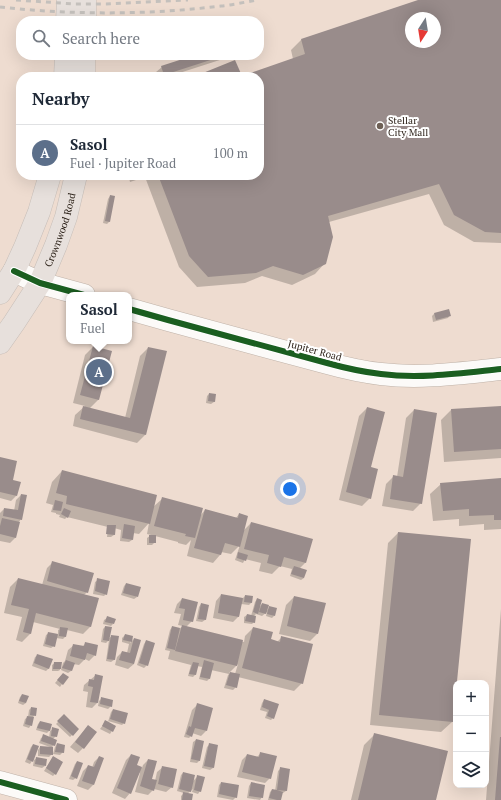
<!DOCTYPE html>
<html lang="en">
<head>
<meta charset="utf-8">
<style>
	body { margin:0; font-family:"PT Serif",serif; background:#f6f6f7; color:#1f2937 }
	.controls { position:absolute; right:12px; bottom:12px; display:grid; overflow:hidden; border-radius:8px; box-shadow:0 4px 16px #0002 }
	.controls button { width:36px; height:36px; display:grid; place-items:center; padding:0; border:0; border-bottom:1px solid #e0e1e3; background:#fff; color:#1f2937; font:20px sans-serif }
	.compass { position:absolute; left:405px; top:12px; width:36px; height:36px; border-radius:50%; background:#fff; box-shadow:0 4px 16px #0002; rotate:192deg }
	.you { position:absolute; left:290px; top:489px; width:14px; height:14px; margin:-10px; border:3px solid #fff; border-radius:50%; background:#1a73e8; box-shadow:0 0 0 6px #1a73e833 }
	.badge { display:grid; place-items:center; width:26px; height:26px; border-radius:50%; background:#ea580c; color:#fff; font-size:13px; font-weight:700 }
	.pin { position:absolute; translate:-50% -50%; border:2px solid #fff; box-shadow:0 1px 4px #0006 }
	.popup { position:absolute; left:66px; top:292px; width:66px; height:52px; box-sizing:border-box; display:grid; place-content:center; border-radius:8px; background:#fff; filter:drop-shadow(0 1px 3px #0005); font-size:13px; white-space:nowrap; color:#747a83 }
	.popup b { font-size:15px; color:#1f2937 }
	.popup::after { content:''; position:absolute; left:50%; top:100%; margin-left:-8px; border:8px solid transparent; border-top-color:#fff }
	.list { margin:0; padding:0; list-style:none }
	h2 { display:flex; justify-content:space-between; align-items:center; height:52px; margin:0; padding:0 16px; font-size:17px }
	h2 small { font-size:13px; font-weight:400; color:#747a83 }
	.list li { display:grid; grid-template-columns:26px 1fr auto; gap:12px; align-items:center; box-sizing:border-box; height:56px; padding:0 16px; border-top:1px solid #e0e1e3 }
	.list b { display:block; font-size:15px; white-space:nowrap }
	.list p { margin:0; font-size:13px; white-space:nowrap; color:#747a83 }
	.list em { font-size:13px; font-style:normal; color:#747a83 }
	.icon { flex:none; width:22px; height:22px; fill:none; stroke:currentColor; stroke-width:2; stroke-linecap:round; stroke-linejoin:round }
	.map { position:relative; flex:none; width:501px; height:800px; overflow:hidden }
	.search { position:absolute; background:#fff; box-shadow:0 4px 16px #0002; left:16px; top:16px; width:248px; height:44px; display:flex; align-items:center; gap:10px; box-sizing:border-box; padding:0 14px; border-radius:16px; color:#747a83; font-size:15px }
	.panel { position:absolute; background:#fff; box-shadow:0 4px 16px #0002; left:16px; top:72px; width:248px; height:108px; border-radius:16px }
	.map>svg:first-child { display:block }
</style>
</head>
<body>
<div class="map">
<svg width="501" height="800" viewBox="0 0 501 800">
	<rect width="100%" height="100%" fill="#eedcd0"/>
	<path fill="#0003" fill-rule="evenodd" d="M 421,0 L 501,0 L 501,243 L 474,242 L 444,225 L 429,194 L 329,222 L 325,263 L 315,274 L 292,285 L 262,276 L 245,283 L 197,287 L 179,267 L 145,177 L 130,182 L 129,178 L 133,175 L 259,175 L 259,77 L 243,77 L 293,59 L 291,50 L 301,40 ZM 411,18 L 435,18 L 435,42 L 411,42 Z
		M 198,55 L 229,55 L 226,58 L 167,77 L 158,77 L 156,72 L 162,67 Z
		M 110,196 L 109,222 L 107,224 L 103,223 L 108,199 Z
		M 434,314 L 450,315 L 448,318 L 433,322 L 432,316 Z
		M 93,347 L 99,399 L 89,409 L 125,418 L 140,356 L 148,348 L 145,435 L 137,443 L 73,426 L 75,415 L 85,406 L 73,403 L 85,355 Z
		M 209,394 L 215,395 L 214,402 L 211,404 L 206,403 L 207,396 Z
		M 501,407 L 501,458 L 444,462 L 441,420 L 451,410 Z
		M 367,408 L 370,498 L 362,506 L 339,500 L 359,416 Z
		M 414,410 L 421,503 L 413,511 L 382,506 L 386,484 L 394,476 L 397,477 L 406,418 Z
		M 0,458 L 12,481 L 16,496 L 11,501 L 0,498 Z
		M 62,471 L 153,507 L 162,499 L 200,516 L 205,510 L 236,518 L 239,514 L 242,532 L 251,523 L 312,540 L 305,563 L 300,568 L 304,578 L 301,580 L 290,576 L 292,569 L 280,566 L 272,574 L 259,571 L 261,563 L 245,559 L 243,563 L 235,560 L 240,545 L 231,554 L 221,552 L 220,555 L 213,563 L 187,556 L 191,540 L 186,545 L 178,543 L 178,542 L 155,536 L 155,542 L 152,545 L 147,545 L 147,538 L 151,535 L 147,534 L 149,523 L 139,534 L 133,533 L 132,540 L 129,542 L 120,541 L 121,530 L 114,528 L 114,535 L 111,537 L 107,537 L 108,527 L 67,517 L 65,519 L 59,517 L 60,515 L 56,514 L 56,513 L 51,512 L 53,505 L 46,503 L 52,482 Z
		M 501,479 L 501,529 L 484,530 L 484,524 L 459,526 L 459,519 L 433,521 L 430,494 L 441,484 Z
		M 21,495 L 21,519 L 19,522 L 15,538 L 10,543 L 0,541 L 0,513 L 4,509 L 14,511 L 16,500 Z
		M 398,533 L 452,722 L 441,732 L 370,725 L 388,543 Z
		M 53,562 L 87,592 L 84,595 L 91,626 L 83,634 L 67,630 L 65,637 L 63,639 L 56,638 L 54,646 L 51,648 L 43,646 L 46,635 L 49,633 L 58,635 L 58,630 L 60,629 L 33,622 L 30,634 L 22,642 L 16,640 L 22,617 L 4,613 L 10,587 L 18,579 L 42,585 L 47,568 Z
		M 98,580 L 106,594 L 104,596 L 93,594 L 95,582 Z
		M 126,584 L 137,597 L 134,599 L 121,595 L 124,586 Z
		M 221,595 L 242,599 L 245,596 L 252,597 L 251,603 L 249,605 L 241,604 L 239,616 L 233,622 L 213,618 L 216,601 Z
		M 294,597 L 318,633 L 310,641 L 279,634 L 286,605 Z
		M 182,599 L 192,621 L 186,627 L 244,642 L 245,636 L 253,628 L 270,640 L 277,642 L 282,637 L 302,683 L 294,691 L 238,677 L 236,687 L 233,690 L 224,688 L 228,675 L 229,674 L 211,670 L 209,679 L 207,681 L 199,679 L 202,667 L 197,666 L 195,675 L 193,677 L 188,676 L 191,665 L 168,659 L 170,651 L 165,650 L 170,630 L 172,627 L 179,629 L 183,626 L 178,625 L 181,614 L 174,613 L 177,604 ZM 238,664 L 235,674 L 229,673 Z
		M 257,599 L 258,608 L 262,604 L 266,611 L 270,607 L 274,616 L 272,618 L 266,616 L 267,612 L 262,616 L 256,614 L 254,616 L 254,622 L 252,624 L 244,623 L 244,617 L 247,615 L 251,616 L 255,602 Z
		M 201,604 L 205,620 L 202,622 L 196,621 L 199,607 Z
		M 501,609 L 501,800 L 486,800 Z
		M 107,618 L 113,624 L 111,626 L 103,624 L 104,620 Z
		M 105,627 L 108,639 L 112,636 L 118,637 L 114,660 L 111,662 L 106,661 L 109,640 L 106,643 L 101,642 L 103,629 Z
		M 125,635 L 132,637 L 130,643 L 134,639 L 134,664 L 128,669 L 115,665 L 117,657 L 122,652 L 127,653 L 129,644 L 122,642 L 122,638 Z
		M 146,641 L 147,665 L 144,668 L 137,665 L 144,644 Z
		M 86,643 L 95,655 L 89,661 L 85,659 L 79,665 L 73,664 L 71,671 L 68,673 L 61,670 L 63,663 L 65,661 L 68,650 L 74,645 L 82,647 Z
		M 38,655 L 49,668 L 46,671 L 32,666 L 35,657 Z
		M 55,663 L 61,663 L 60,670 L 58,671 L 52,671 L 52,665 Z
		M 96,675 L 97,703 L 102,698 L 111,706 L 108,709 L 98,706 L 99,701 L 92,708 L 86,707 L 88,692 L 83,691 L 84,685 Z
		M 61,676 L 62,684 L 60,687 L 55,683 Z
		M 22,695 L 26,703 L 23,705 L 18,703 L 20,697 Z
		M 264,700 L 273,718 L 271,720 L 265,718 L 267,712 L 260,710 L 262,703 Z
		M 197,705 L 206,731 L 201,736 L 192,733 L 191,736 L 189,738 L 184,737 L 192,710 Z
		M 31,708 L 35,715 L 33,717 L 31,725 L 29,728 L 23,726 L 25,719 L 28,717 L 29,710 Z
		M 113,710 L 124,723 L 122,725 L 108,721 L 108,722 L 115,726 L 110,734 L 100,729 L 106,721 L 108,722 L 111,712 Z
		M 64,716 L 78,729 L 70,737 L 56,724 Z
		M 40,722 L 51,725 L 49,731 L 47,733 L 36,730 L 38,724 Z
		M 88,726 L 83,748 L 78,753 L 70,747 Z
		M 53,729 L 56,736 L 53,739 L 54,745 L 52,747 L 52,754 L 49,757 L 38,756 L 38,750 L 40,747 L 50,747 L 39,743 L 41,738 L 44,736 L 49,738 L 50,731 Z
		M 375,734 L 435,800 L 351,800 L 364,745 Z
		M 196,740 L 199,761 L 197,763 L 190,762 L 193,742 Z
		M 57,744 L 63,752 L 60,755 L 53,754 L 55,747 Z
		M 33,745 L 32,761 L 30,764 L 25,762 L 31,747 Z
		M 209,745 L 213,768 L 210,770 L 202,768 L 207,747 Z
		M 260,754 L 270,778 L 265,783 L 237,777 L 242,760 L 247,755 L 256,758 Z
		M 131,755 L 136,765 L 142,768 L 143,765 L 148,760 L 151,780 L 155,781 L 157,772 L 163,767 L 172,787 L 166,792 L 154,789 L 148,795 L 135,792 L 140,773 L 139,772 L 130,793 L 125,799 L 112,793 L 126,760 Z
		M 53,757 L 55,774 L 53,776 L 44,771 Z
		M 99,757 L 93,785 L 88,790 L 77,786 L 83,771 L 88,766 L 92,768 L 94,762 Z
		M 37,758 L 45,766 L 42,768 L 33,766 L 34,760 Z
		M 77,762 L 76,778 L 73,780 L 69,779 L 75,764 Z
		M 281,768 L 289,770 L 286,791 L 283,793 L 282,793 L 280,800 L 268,800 L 270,792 L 272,790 L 275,791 L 278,771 Z
		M 183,773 L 193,781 L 198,776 L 200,791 L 198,794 L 192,792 L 193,789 L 187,794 L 191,800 L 181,800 L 181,796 L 184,793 L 177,791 L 181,775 Z
		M 221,783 L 236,797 L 233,800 L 217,797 L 219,785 Z
		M 251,783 L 262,797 L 260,800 L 247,798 L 249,786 Z"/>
	<path fill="#998c8b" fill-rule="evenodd" d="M 418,0 L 501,0 L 501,233 L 485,232 L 454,215 L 439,184 L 328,216 L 333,237 L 326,264 L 303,275 L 273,266 L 256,273 L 208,277 L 189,256 L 158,175 L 259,175 L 259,77 L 193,77 L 235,60 L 242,76 L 305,54 L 301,39 ZM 411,18 L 435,18 L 435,42 L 411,42 Z
		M 195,55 L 226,55 L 164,75 L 161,66 Z
		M 110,195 L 115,196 L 110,222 L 105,221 Z
		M 449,309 L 451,316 L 436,320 L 434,313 Z
		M 93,346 L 112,351 L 99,400 L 80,395 Z
		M 148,347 L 167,351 L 146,435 L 80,419 L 83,406 L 130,418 Z
		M 209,393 L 216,394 L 215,402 L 208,401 Z
		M 501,406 L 501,449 L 454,452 L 451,409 Z
		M 367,407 L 385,412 L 371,467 L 378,469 L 371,499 L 346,492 Z
		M 414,409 L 437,413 L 422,504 L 390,499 L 393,475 L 403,477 Z
		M 0,457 L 17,461 L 13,480 L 21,482 L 17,496 L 0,492 Z
		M 62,470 L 157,495 L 150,524 L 66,504 L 67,496 L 56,493 Z
		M 501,478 L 501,520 L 494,520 L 494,515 L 469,516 L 469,509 L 443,511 L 440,483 Z
		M 21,494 L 27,495 L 22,520 L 3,516 L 4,508 L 18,510 Z
		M 162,497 L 203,508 L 195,538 L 185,536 L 186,534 L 154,526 Z
		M 55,500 L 63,502 L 61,511 L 53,510 Z
		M 64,508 L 71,511 L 68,518 L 61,514 Z
		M 205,509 L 238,518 L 239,513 L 248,516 L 240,547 L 225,543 L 221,555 L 194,548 Z
		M 2,518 L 20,522 L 16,538 L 0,534 L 0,526 Z
		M 251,522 L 313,539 L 306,563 L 284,557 L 281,567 L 267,563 L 269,555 L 244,549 Z
		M 124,524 L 135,526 L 133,540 L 122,538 Z
		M 107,525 L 116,525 L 115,535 L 106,534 Z
		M 398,532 L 471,539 L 453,722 L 379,715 Z
		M 149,535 L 156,535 L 156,543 L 149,543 Z
		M 238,552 L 248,555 L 246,561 L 237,558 Z
		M 52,561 L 94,573 L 88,593 L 47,581 Z
		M 294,566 L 307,570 L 304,578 L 291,574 Z
		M 18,578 L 99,598 L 91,627 L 36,613 L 31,634 L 23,632 L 29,609 L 11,605 Z
		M 97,578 L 110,581 L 107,595 L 95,591 Z
		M 126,583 L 141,587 L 138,597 L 123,593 Z
		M 221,594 L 243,598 L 239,617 L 218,613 Z
		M 245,595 L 253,596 L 252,603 L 244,602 Z
		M 294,596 L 326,603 L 318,634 L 287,626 Z
		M 182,598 L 198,602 L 193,622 L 183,620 L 185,609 L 179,608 Z
		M 257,598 L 262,600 L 258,614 L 253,612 Z
		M 201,603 L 209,605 L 206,620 L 198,619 Z
		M 262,603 L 269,605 L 266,614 L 259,612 Z
		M 269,606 L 277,608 L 275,616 L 267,614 Z
		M 247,614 L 256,616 L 255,623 L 245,621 Z
		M 107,616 L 116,619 L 114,624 L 105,622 Z
		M 182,625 L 243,640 L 237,666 L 175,651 Z
		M 105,626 L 112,627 L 109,641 L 103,640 Z
		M 172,626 L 180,628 L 175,650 L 167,648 Z
		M 60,627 L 68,628 L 66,637 L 59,636 Z
		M 253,627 L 273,632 L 271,639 L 280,642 L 281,636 L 313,644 L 303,684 L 242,668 Z
		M 48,632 L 58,634 L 55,647 L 45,644 Z
		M 125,634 L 133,636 L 132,642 L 123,640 Z
		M 111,635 L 119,636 L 115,660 L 107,659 Z
		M 134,638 L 141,640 L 134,664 L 119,660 L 122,651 L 130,653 Z
		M 146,640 L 155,643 L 148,666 L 139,663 Z
		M 85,642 L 98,645 L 96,656 L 87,653 L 85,660 L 70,656 L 73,644 L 84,646 Z
		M 37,654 L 53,659 L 49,669 L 34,663 Z
		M 66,660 L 75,663 L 72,671 L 62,668 Z
		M 204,660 L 214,663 L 210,679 L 200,677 Z
		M 54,662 L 62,662 L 61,669 L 53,669 Z
		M 193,662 L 199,663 L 196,675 L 189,674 Z
		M 230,672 L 240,674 L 237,688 L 226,685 Z
		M 63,673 L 69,677 L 63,685 L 57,680 Z
		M 95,674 L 103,676 L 98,703 L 90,702 L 93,687 L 88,686 L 89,679 L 94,680 Z
		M 22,694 L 29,696 L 26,703 L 19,701 Z
		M 101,697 L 113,700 L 112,707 L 100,704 Z
		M 264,699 L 279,704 L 274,719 L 267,716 L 269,710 L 262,707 Z
		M 197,703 L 213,708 L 207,731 L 195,728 L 192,737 L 186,734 L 189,726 L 191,727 Z
		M 31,707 L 37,708 L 36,716 L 30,715 Z
		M 113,709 L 128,713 L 125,724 L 110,719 Z
		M 64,714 L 79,729 L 73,736 L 57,721 Z
		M 27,716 L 34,717 L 32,726 L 25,724 Z
		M 105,720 L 116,726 L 113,732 L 102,726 Z
		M 40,721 L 52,724 L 50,731 L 37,728 Z
		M 88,725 L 97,732 L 84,749 L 75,742 Z
		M 52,727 L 59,729 L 57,737 L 51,736 Z
		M 374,733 L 448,751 L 436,800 L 358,800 Z
		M 43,734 L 57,740 L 55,746 L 41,741 Z
		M 500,737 L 501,737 L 501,800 L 495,800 Z
		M 196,739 L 204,741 L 200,761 L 191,759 Z
		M 57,743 L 65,745 L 64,753 L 55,752 Z
		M 209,743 L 218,745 L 214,768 L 204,766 Z
		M 33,744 L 39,746 L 33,762 L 27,759 Z
		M 40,746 L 53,747 L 53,755 L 40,754 Z
		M 260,752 L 277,756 L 271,779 L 242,772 L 247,754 L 259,757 Z
		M 131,754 L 140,757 L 137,765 L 142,767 L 131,794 L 117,788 Z
		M 53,756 L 63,762 L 56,775 L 46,768 Z
		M 99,756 L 104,758 L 94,785 L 82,781 L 88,765 L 94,767 Z
		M 36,757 L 47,759 L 46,766 L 35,764 Z
		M 148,759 L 157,761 L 152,779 L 157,780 L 154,791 L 140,786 Z
		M 77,761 L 83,763 L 77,779 L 71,776 Z
		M 162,766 L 177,769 L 173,788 L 158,784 Z
		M 280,767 L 290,769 L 287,791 L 277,790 L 283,792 L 281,800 L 277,800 L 269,798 L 272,789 L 277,790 Z
		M 183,772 L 195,775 L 191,792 L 179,789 Z
		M 197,775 L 205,777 L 201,792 L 194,790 Z
		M 221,782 L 239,785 L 237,798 L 219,794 Z
		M 251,782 L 265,785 L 263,798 L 249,796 Z
		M 183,792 L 193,794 L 192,800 L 182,800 Z"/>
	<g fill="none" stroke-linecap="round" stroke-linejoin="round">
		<g stroke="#bfb2a8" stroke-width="23">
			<path id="minor" d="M 14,271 L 40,283 L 84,295
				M 129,309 L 168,320 L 327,363 C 345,368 363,372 381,374 C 421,379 462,373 501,369
				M 0,782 L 66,800"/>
		</g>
		<g stroke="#c6bdb7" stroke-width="23">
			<g id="major">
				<path d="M 67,21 L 68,0"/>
				<path d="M 85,21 L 85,0"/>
				<path d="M 65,77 L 66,55"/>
				<path d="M 84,77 L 84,55"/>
				<path d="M 0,293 L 14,271 L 25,247 L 39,212 L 50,175"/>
				<path id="s1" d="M 0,343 L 14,323 L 40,283 L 56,245 L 66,217 L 76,175"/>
			</g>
		</g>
		<use href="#minor" stroke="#fcfaf8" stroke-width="22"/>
		<use href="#major" stroke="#e7e0dc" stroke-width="22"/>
		<path stroke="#c4c0bc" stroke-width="3" stroke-dasharray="5 5" stroke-linecap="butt" d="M 16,0 L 75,4 L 106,4 L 188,0
			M 0,7 C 73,15 148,15 221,6 C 233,5 245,2 257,0"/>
		<g stroke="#fff" stroke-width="8">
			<path id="cycleway" d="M 14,271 L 40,283 L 84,295
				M 129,309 L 168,320 L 327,363 C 345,368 363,372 381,374 C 421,379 462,373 501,369
				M 0,782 L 66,800"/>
		</g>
		<use href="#cycleway" stroke="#1b5e20" stroke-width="6"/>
	</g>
	<circle fill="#6e6056" stroke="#fff" stroke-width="1.5" cx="380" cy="126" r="4"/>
	<g text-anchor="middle" stroke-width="4" stroke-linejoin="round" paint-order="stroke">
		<g font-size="10" fill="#291e15" stroke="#fff" text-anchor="start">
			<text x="388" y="124">Stellar<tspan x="388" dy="12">City Mall</tspan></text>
		</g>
		<g font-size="10" fill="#291e15" stroke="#fff">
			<text dy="4" stroke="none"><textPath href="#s1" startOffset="129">Crownwood Road</textPath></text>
			<text transform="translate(315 350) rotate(15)" y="4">Jupiter Road</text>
		</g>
	</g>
</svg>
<div class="controls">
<button>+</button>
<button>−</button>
<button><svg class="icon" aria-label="layers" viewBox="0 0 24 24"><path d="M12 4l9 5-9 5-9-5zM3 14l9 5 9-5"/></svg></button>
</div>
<svg class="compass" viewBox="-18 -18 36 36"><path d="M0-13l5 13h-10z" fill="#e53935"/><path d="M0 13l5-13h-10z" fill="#747a83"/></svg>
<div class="you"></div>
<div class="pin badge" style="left:99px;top:372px;background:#5c6f8a">A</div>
<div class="popup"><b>Sasol</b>Fuel</div>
<div class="search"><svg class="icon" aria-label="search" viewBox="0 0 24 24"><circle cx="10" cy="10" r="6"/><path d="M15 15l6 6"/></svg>Search here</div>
<section class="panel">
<h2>Nearby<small></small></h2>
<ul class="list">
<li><span class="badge" style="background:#5c6f8a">A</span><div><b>Sasol</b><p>Fuel · Jupiter Road</p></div><em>100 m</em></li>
</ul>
</section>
</div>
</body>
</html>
